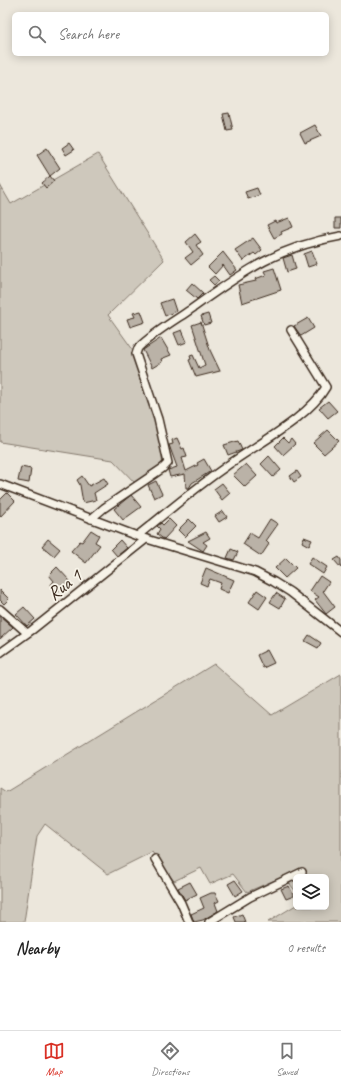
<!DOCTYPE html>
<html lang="en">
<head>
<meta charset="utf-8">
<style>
	body { margin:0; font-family:Caveat,sans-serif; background:#f6f6f6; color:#222 }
	.controls { position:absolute; right:12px; bottom:12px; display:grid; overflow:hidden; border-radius:6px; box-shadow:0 2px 10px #0003 }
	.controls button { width:36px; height:36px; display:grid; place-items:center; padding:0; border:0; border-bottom:1px solid #e0e0e0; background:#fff; color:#222; font:20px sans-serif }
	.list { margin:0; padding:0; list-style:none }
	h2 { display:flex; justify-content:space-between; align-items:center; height:52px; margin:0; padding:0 16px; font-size:17px }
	h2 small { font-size:13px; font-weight:400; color:#767676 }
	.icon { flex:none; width:22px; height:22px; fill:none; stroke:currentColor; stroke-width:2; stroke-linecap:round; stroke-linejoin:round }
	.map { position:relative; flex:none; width:341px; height:922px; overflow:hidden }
	.search { position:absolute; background:#fff; box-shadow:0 2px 10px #0003; left:12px; right:12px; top:12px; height:44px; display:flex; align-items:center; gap:10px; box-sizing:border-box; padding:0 14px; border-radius:6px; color:#767676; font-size:15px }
	.sheet { height:108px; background:#fff }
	nav { display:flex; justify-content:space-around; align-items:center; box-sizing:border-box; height:56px; border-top:1px solid #e0e0e0; background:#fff; font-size:11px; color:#767676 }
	nav a { display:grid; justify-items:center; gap:2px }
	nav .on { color:#d93025 }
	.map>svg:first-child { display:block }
</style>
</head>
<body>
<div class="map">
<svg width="341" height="922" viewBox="0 0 341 922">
	<rect width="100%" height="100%" fill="#ece7dc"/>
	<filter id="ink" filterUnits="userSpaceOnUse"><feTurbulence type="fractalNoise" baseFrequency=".025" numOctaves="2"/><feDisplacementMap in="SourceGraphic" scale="8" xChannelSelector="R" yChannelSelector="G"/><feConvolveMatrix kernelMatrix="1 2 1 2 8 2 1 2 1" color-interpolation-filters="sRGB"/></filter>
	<g filter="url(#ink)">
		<path fill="#cec8bc" stroke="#84796d" d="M 98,154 L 164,260 L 108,315 L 136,354 L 158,419 L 163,468 L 137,485 L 113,460 L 0,442 L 0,185 L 11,204 Z
			M 214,664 L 272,715 L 341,674 L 341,922 L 268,922 L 296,905 L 296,907 L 326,907 L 326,877 L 296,877 L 296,892 L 284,876 L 247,892 L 233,874 L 210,884 L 201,868 L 174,881 L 152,852 L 108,874 L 45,824 L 37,836 L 24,922 L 0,922 L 0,788 L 6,792 Z"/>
		<path fill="#bab2a7" stroke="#3b2a1e" d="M 229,113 L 233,130 L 227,131 L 223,114 Z
			M 315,125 L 321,136 L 305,143 L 300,133 Z
			M 69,143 L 74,150 L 66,155 L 62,148 Z
			M 47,148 L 60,168 L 50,176 L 37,155 Z
			M 50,176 L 54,181 L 46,188 L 42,183 Z
			M 257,188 L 260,195 L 248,199 L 245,192 Z
			M 289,218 L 293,227 L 281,232 L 282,234 L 274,238 L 267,225 L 275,221 L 276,223 Z
			M 335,218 L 341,218 L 341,228 L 335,228 Z
			M 195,234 L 201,242 L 196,245 L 203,255 L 191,265 L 185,258 L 193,252 L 186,242 Z
			M 253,238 L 262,250 L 256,255 L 254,253 L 243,261 L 235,250 Z
			M 312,251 L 317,264 L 308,267 L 304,254 Z
			M 223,252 L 237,270 L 230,275 L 223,265 L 215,274 L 208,267 Z
			M 292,255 L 296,269 L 287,272 L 283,258 Z
			M 274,268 L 281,290 L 242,303 L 238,285 L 256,281 L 255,279 L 266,275 L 264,271 Z
			M 214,276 L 219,281 L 214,285 L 209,280 Z
			M 192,283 L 203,293 L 197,299 L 186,290 Z
			M 172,299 L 176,311 L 165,316 L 160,303 Z
			M 141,311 L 145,322 L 130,327 L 127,319 L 135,317 L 133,313 Z
			M 208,314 L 211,323 L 204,325 L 201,316 Z
			M 308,318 L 314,328 L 301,336 L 294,326 Z
			M 201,322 L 210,350 L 220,371 L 196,377 L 189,360 L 191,359 L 190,356 L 193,355 L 199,368 L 205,365 L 192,325 Z
			M 182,330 L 187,342 L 179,345 L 174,333 Z
			M 161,338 L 171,355 L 161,359 L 162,362 L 152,368 L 143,350 Z
			M 328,401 L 337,411 L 328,418 L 319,408 Z
			M 328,430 L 339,441 L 324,454 L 313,443 Z
			M 177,438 L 182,449 L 184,448 L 187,457 L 182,458 L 186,471 L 198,465 L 197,463 L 204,459 L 211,471 L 192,483 L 189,488 L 186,488 L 185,474 L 170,477 L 168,470 L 177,467 L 169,445 L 173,444 L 172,440 Z
			M 283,438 L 288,443 L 291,439 L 295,444 L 283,455 L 275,446 Z
			M 238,441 L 242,450 L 228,455 L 224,445 Z
			M 269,456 L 281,470 L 273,477 L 261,464 Z
			M 246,464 L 257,476 L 245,487 L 233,475 Z
			M 21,467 L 31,469 L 29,483 L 18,481 Z
			M 297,471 L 301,477 L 294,482 L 290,476 Z
			M 82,476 L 89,486 L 104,478 L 108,484 L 94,493 L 96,500 L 83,503 L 80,485 L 77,480 Z
			M 156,481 L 162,494 L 154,498 L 148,485 Z
			M 222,483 L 230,493 L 222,500 L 214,489 Z
			M 7,493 L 15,501 L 0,517 L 0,500 Z
			M 131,495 L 141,507 L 123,520 L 114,509 Z
			M 223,511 L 227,517 L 219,522 L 215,516 Z
			M 169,519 L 176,526 L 164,539 L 162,538 L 157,534 L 160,529 L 157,526 L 161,523 L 163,525 Z
			M 189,519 L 196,526 L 185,537 L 178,530 Z
			M 270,519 L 278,524 L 266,541 L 269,544 L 261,556 L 243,544 L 250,533 L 258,538 Z
			M 91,530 L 99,535 L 95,542 L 100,545 L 86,563 L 71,551 L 80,541 L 82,542 Z
			M 206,532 L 210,538 L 203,542 L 207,545 L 203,551 L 188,541 Z
			M 304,537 L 312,540 L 309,546 L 302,542 Z
			M 48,539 L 60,549 L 54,556 L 42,546 Z
			M 120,540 L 127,548 L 117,556 L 111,549 Z
			M 231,549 L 238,552 L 234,560 L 227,558 Z
			M 312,557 L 327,567 L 323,574 L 308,564 Z
			M 339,557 L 341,560 L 341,568 L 334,560 Z
			M 286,558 L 296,568 L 285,578 L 275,568 Z
			M 57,567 L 70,581 L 57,592 L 50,586 L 54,581 L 49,575 Z
			M 206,568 L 234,580 L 228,593 L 219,589 L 221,583 L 210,579 L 207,586 L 200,583 Z
			M 320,576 L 329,582 L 323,591 L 335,607 L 326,614 L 315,600 L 319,597 L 310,591 Z
			M 0,590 L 9,599 L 4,604 L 0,600 Z
			M 257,590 L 267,597 L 259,609 L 249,602 Z
			M 276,593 L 285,599 L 280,608 L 270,602 Z
			M 24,607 L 35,619 L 27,626 L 16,614 Z
			M 0,616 L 13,627 L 0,639 Z
			M 309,635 L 321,643 L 318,648 L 305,641 Z
			M 267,650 L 274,663 L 263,668 L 257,655 Z
			M 235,880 L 243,891 L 235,896 L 228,884 Z
			M 190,882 L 197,894 L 185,900 L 178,888 Z
			M 289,886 L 294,896 L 286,899 L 281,889 Z
			M 211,893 L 215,893 L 219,901 L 215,903 L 218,911 L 203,920 L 194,922 L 191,914 L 204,908 L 200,898 Z
			M 242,914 L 245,922 L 236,922 L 234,917 Z"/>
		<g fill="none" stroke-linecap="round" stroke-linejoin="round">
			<g stroke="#3b2a1e" stroke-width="10">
				<path id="minor" d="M 0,484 L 137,536 L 255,572 L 274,582 L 290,592 L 341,632
					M 91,519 L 104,508 L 163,468 L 168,463 L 158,419 L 136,354 L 138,348 C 153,333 172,322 190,310 C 242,273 276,247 341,236
					M 137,536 C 166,513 194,489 224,468 C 253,446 308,419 326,387 L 291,330
					M 0,609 L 27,633
					M 0,653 L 32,630 L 146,539
					M 155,859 L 181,903 L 189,922
					M 209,922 L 250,897 L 302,872"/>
			</g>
			<use href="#minor" stroke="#f7f3e8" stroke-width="7"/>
		</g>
	</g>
	<g text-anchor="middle" stroke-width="3.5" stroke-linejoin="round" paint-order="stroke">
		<g font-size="19" fill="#3b2a1e" stroke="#f7f3e8">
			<text transform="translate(64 584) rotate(-38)" y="7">Rua 1</text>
		</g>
	</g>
</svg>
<div class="controls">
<button><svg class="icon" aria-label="layers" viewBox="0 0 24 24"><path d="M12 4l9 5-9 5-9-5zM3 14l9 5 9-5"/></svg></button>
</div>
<div class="search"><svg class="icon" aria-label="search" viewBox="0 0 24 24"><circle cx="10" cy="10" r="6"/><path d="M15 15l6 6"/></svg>Search here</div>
</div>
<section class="sheet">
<h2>Nearby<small>0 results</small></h2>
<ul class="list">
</ul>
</section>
<nav>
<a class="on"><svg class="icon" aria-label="map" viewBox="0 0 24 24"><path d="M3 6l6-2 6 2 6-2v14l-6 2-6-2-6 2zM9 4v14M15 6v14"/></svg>Map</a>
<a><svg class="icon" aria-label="directions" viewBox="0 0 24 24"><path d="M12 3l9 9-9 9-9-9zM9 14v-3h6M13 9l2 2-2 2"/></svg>Directions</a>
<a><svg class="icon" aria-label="saved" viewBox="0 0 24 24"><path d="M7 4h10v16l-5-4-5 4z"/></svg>Saved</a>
</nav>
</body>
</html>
